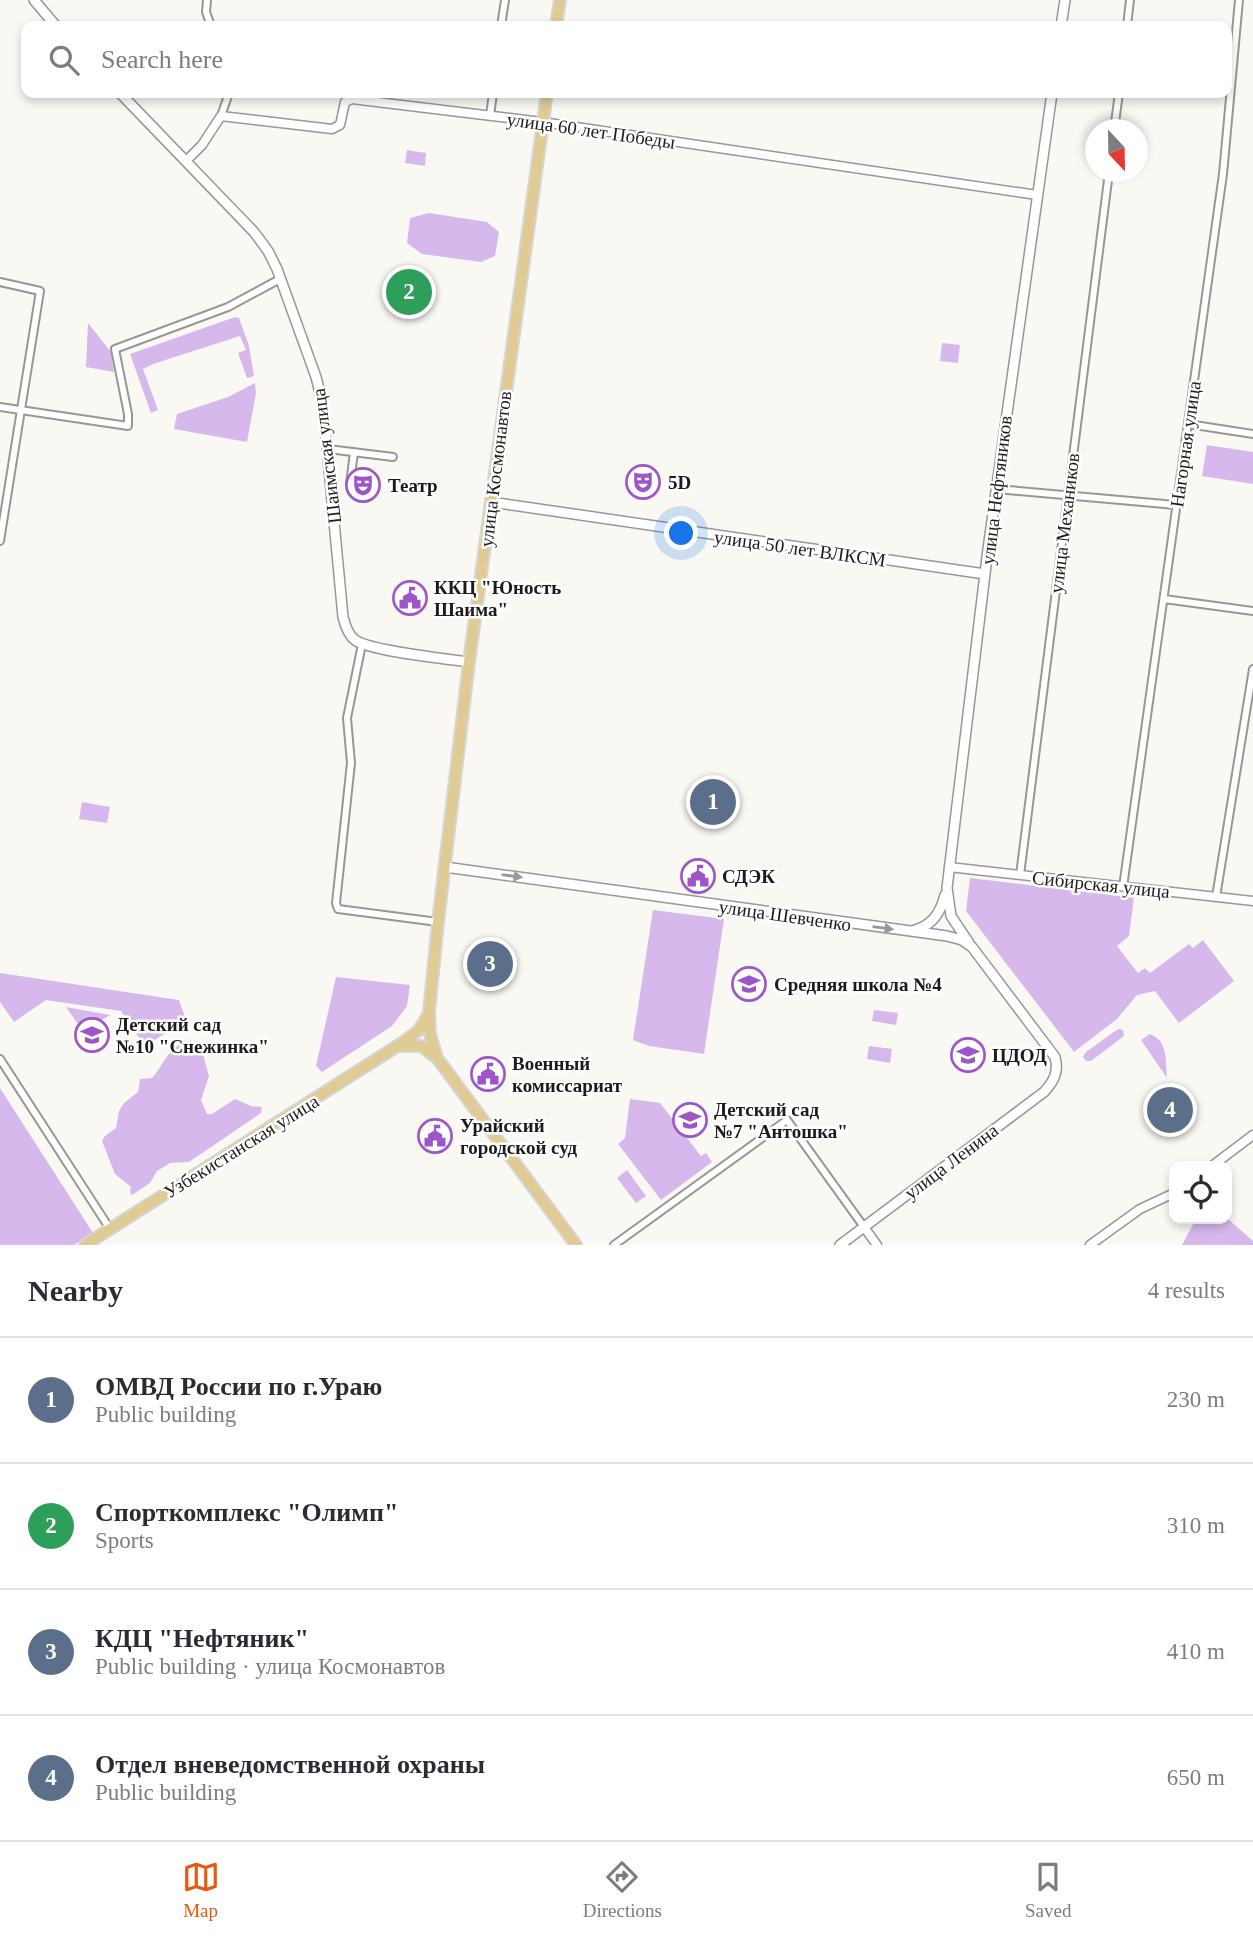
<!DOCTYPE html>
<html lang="en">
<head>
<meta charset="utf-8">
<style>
	body { margin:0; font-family:"Times New Roman",serif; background:#f2f2f3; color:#2b2b33 }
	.controls { position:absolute; right:21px; bottom:21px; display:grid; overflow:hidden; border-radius:14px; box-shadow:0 4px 10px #0003 }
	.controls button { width:63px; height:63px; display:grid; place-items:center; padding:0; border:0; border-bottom:2px solid #e1e1e2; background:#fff; color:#2b2b33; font:35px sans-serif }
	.compass { position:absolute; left:1085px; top:119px; width:63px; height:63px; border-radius:50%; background:#fff; box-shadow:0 4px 10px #0003; rotate:158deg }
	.you { position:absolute; left:682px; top:534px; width:24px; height:24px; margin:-18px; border:5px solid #fff; border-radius:50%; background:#1a73e8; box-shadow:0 0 0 10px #1a73e833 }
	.badge { display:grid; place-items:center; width:46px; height:46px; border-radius:50%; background:#ea580c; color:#fff; font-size:23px; font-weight:700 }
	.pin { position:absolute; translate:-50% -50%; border:4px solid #fff; box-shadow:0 2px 7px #0006 }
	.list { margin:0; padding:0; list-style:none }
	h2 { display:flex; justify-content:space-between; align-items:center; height:91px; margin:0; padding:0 28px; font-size:30px }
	h2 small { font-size:23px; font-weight:400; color:#7c7c81 }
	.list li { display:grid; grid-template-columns:46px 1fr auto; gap:21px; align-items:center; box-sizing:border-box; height:126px; padding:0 28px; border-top:2px solid #e1e1e2 }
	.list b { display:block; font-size:26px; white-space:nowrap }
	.list p { margin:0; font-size:23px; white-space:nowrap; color:#7c7c81 }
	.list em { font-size:23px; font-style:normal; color:#7c7c81 }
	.icon { flex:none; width:38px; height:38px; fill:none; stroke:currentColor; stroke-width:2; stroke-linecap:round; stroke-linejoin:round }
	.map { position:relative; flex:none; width:1253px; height:1245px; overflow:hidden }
	.search { position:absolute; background:#fff; box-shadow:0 4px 10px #0003; left:21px; right:21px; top:21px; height:77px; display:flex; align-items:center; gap:18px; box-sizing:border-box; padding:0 24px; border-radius:14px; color:#7c7c81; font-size:26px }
	.sheet { height:595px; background:#fff }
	nav { display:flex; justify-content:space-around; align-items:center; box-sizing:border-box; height:98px; border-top:2px solid #e1e1e2; background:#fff; font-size:19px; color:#7c7c81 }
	nav a { display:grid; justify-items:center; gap:4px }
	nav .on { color:#ea580c }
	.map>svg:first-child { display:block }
</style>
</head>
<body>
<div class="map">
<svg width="1253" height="1245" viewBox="0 0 1253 1245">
	<rect width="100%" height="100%" fill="#faf8f3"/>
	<path fill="#d7b8ed" d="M 407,150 L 426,153 L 425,166 L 405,163 Z
		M 429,213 L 487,222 L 499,232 L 495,256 L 481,262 L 422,254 L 407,243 L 410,218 Z
		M 235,317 L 239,318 L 249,346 L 254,376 L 247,378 L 238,353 L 246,350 L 240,336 L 153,364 L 143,369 L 158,410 L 151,413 L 130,354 Z
		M 88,323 L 111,352 L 114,372 L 86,367 Z
		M 942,343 L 960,345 L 958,363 L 940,361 Z
		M 255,383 L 256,393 L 247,442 L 174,429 L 177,414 L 228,397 Z
		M 1207,445 L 1253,452 L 1253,484 L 1202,476 Z
		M 82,802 L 110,807 L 107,823 L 79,819 Z
		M 970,878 L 1134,898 L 1129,936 L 1117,946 L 1138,973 L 1145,968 L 1150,973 L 1189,944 L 1193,948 L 1203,940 L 1234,981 L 1179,1023 L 1155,991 L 1137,995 L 1117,1019 L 1074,1052 L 966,911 Z
		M 653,910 L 724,919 L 704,1054 L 649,1046 L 633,1040 Z
		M 0,973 L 179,1000 L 186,1020 L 145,1046 L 121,1011 L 46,1000 L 14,1022 L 0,1002 Z
		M 336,977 L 410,985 L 407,1006 L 392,1026 L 322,1072 L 316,1066 Z
		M 66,1007 L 110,1015 L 83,1031 Z
		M 874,1010 L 898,1013 L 896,1025 L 872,1021 Z
		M 1118,1029 L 1123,1030 L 1124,1036 L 1091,1061 L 1086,1061 L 1083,1057 L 1086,1052 Z
		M 1150,1034 C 1169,1042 1165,1061 1167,1078 L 1141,1040 Z
		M 192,1041 L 201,1047 L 209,1076 L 201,1100 L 207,1114 L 212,1114 L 235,1099 L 251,1106 L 262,1107 L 261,1113 L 189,1162 L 170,1163 L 157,1171 L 150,1183 L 132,1195 L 130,1192 L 131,1187 L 115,1174 L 102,1141 L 105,1136 L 116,1128 L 119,1111 L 124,1103 L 138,1092 L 140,1079 L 152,1078 C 165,1063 170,1043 192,1041 Z
		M 869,1046 L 892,1049 L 890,1063 L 867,1059 Z
		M 0,1088 L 93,1233 L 74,1245 L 0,1245 Z
		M 630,1099 L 660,1103 L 701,1156 L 706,1153 L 712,1162 L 661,1200 L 618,1144 L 625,1138 Z
		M 627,1170 L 646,1196 L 636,1203 L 617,1178 Z
		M 1227,1218 L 1253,1241 L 1253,1245 L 1182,1245 L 1196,1219 Z"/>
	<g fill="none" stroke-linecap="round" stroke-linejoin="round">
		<g stroke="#999793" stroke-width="10">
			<path id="minor" d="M 207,0 L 206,12 L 211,26
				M 501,26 L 505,0
				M 1127,26 L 1130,0
				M 221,116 L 229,93
				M 490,116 L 493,93
				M 1114,130 L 1119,93
				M 0,282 L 40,291 L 0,541
				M 0,407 L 128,426 L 128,414 L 115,349 L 228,307 L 280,279
				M 1188,424 L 1253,434
				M 328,449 L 393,457
				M 350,484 L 354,452
				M 997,489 L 1176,505
				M 1164,599 L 1253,611
				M 362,644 L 347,718 L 351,763 L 336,903 L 338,909 L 438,922
				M 1020,875 L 1109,172
				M 1123,887 L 1223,174 L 1239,0
				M 1216,897 L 1253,669
				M 0,1059 L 110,1229
				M 614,1245 L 787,1120 L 864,1227"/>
		</g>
		<g stroke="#999793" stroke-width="11">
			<path id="tertiary" d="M 186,161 L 202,145 L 221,116 L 332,129 L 340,125 L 345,102 L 352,99 L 542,122 L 1037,195
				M 949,867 L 1253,901
				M 1212,1166 L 1253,1135
				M 864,1227 L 877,1245
				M 1090,1245 L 1140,1209 L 1174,1193"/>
		</g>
		<g stroke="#999793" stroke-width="12">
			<path id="secondary" d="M 34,0 L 56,26
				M 1061,26 L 1065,0
				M 120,93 L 254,232 L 268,251 L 277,269 L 316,377 L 323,405 L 343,617 C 345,625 348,635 355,640 C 370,651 447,659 469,662
				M 491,502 L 985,574
				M 445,867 L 947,936 L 962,940 L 972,947 L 1055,1057 C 1059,1072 1054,1081 1044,1092 L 840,1245
				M 912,931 C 932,926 940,914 945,895
				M 969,943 L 951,916 L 947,888 L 988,549 L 1052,93"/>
		</g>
		<g stroke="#d6d6d6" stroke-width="14">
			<path id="primary" d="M 556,26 L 560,0
				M 400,1046 L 421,1046 L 437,1058 L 576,1245
				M 437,1058 L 430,1034 L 429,1012 L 438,922 L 469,662 L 547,93
				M 85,1245 L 402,1043 L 419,1030 L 428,1015"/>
		</g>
		<use href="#minor" stroke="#fff" stroke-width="6"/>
		<use href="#tertiary" stroke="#fff" stroke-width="8"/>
		<use href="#secondary" stroke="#fff" stroke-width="9"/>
		<use href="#primary" stroke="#e0cb95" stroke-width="10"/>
	</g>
	<defs><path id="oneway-solid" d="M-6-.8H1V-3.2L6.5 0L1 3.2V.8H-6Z" transform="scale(1.75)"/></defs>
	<g fill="#999898">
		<use href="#oneway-solid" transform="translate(512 876) rotate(8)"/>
		<use href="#oneway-solid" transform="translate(883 928) rotate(7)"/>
	</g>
	<defs>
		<g id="theatre-ring" transform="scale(1.75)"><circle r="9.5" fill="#fff" stroke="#9d55c9" stroke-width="1.5"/><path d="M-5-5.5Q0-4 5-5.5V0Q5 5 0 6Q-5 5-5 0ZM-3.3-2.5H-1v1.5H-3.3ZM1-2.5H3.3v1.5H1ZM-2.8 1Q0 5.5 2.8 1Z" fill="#9d55c9"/></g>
		<g id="civic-ring" transform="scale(1.75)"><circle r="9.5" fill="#fff" stroke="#9d55c9" stroke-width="1.5"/><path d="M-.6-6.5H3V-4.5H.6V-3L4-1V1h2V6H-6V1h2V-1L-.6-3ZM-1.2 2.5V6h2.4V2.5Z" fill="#9d55c9"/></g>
		<g id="school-ring" transform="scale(1.75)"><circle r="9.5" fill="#fff" stroke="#9d55c9" stroke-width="1.5"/><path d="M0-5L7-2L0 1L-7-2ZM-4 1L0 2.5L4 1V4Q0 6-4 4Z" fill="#9d55c9"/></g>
	</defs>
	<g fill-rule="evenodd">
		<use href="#theatre-ring" x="643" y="482"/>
		<use href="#theatre-ring" x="363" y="485"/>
		<use href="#civic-ring" x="410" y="598"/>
		<use href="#civic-ring" x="698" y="876"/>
		<use href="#school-ring" x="749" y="984"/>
		<use href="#school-ring" x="92" y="1035"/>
		<use href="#school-ring" x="968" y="1055"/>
		<use href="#civic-ring" x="488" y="1074"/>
		<use href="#school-ring" x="690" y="1120"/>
		<use href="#civic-ring" x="435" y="1136"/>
	</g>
	<g text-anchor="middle" stroke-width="5" stroke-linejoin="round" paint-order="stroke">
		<g font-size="19" fill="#1c1b19" stroke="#fff">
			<text transform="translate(591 130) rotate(8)" y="7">улица 60 лет Победы</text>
			<text transform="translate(1185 444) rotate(-82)" y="7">Нагорная улица</text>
			<text transform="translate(326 456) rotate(-97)" y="7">Шаимская улица</text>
			<text transform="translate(495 469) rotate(-83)" y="7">улица Космонавтов</text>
			<text transform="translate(996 490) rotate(-83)" y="7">улица Нефтяников</text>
			<text transform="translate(1064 523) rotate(-83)" y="7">улица Механиков</text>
			<text transform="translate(800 548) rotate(8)" y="7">улица 50 лет ВЛКСМ</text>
			<text transform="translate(1101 884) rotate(6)" y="7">Сибирская улица</text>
			<text transform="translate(785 915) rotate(8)" y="7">улица Шевченко</text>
			<text transform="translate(241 1146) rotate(-32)" y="7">Узбекистанская улица</text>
			<text transform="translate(951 1161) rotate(-37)" y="7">улица Ленина</text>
		</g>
		<g font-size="19" font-weight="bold" fill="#1c1b19" stroke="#fff" text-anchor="start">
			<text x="668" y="489">5D</text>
			<text x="388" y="492">Театр</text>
			<text x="434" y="594">ККЦ "Юность<tspan x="434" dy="22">Шаима"</tspan></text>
			<text x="722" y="883">СДЭК</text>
			<text x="774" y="991">Средняя школа №4</text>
			<text x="116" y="1031">Детский сад<tspan x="116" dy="22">№10 "Снежинка"</tspan></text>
			<text x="992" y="1062">ЦДОД</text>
			<text x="512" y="1070">Военный<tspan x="512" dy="22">комиссариат</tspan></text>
			<text x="714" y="1116">Детский сад<tspan x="714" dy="22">№7 "Антошка"</tspan></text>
			<text x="460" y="1132">Урайский<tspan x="460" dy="22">городской суд</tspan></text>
		</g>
	</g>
</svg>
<div class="controls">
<button><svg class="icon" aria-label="locate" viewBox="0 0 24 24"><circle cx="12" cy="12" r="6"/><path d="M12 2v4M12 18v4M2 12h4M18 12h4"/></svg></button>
</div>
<svg class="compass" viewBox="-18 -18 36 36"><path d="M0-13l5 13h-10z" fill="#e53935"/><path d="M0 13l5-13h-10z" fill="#7c7c81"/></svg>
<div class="you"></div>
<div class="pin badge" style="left:713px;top:802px;background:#5c6f8a">1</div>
<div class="pin badge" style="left:409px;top:292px;background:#2e9e5b">2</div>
<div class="pin badge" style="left:490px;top:964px;background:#5c6f8a">3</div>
<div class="pin badge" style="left:1170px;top:1110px;background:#5c6f8a">4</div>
<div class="search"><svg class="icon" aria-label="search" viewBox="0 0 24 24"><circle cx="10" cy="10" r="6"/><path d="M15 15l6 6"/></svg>Search here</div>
</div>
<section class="sheet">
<h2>Nearby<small>4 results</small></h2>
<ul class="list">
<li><span class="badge" style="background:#5c6f8a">1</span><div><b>ОМВД России по г.Ураю</b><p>Public building</p></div><em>230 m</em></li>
<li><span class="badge" style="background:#2e9e5b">2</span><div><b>Спорткомплекс &quot;Олимп&quot;</b><p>Sports</p></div><em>310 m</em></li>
<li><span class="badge" style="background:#5c6f8a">3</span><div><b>КДЦ &quot;Нефтяник&quot;</b><p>Public building · улица Космонавтов</p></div><em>410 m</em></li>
<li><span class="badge" style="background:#5c6f8a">4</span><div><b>Отдел вневедомственной охраны</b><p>Public building</p></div><em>650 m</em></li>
</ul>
</section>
<nav>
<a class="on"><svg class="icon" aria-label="map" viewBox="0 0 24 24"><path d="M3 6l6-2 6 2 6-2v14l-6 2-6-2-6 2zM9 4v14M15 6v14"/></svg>Map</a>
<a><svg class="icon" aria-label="directions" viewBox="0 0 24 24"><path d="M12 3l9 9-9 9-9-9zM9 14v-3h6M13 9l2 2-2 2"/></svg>Directions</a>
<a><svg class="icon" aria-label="saved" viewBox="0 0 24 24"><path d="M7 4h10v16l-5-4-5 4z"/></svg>Saved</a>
</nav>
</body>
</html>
